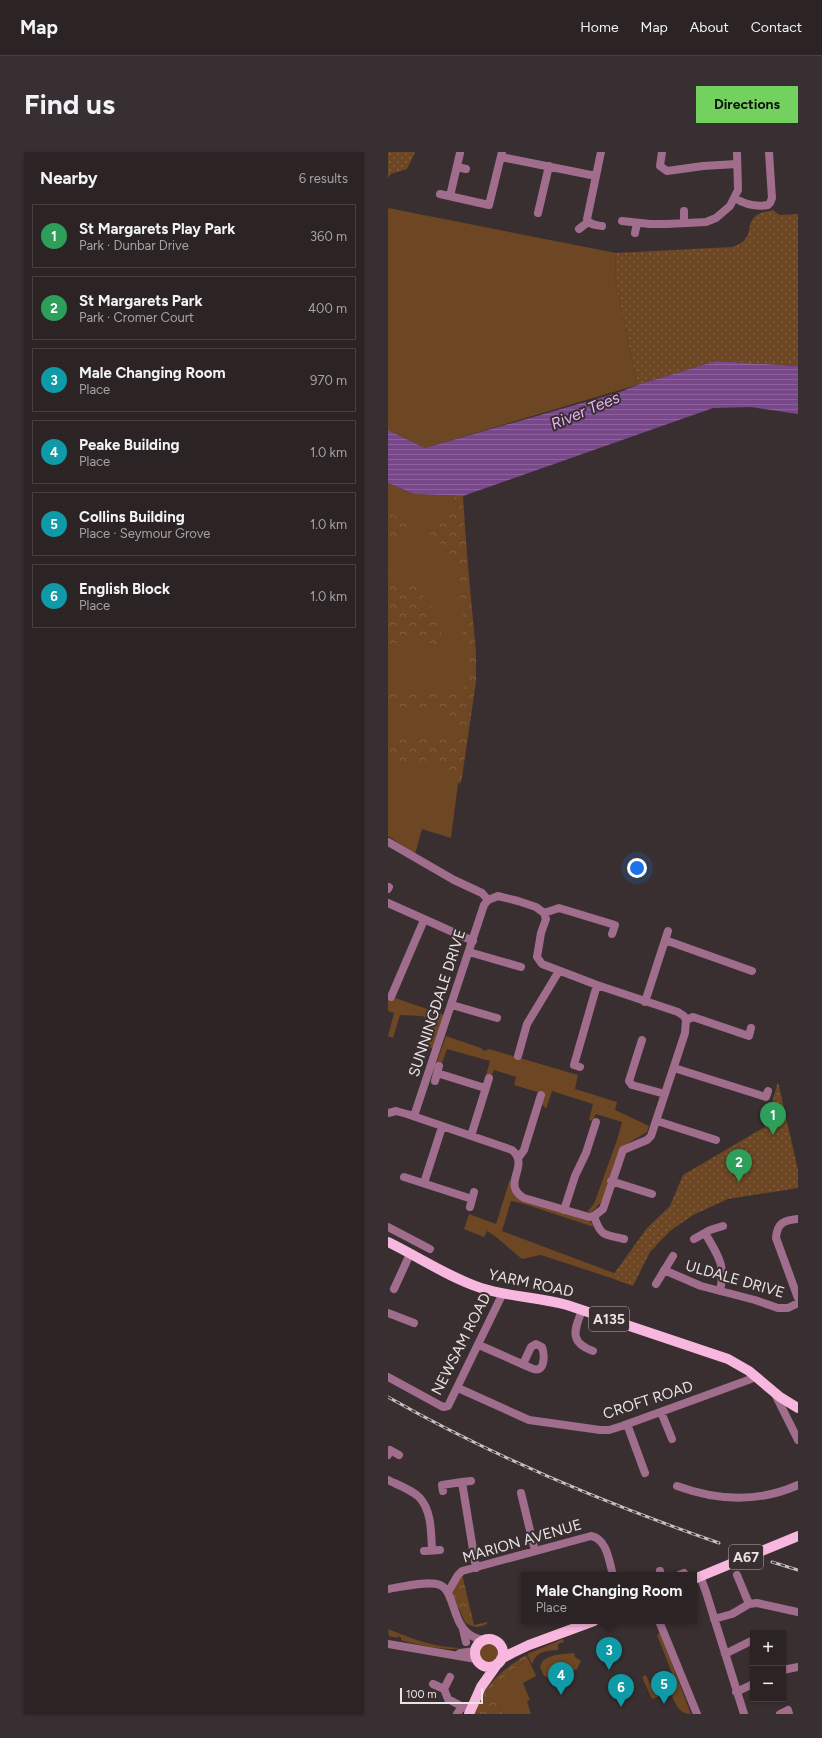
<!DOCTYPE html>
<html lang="en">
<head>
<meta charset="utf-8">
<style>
	body { margin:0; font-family:Figtree,sans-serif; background:#372f31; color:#f1f3f6 }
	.controls { position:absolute; right:12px; bottom:12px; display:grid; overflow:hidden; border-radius:0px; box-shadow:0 1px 3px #0004 }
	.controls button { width:36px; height:36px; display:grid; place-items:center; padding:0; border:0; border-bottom:1px solid #474041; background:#2b2324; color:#f1f3f6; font:20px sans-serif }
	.scale { position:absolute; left:12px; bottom:10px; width:83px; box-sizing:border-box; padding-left:4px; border:2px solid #eae3e4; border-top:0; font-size:11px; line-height:14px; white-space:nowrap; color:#eae3e4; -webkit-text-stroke:3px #392f30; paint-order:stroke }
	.you { position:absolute; left:249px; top:716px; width:14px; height:14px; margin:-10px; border:3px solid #fff; border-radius:50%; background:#1a73e8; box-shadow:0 0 0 6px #1a73e833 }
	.badge { display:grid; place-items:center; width:26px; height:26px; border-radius:50%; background:#73d25d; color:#fff; font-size:13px; font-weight:700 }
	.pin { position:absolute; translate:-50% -33px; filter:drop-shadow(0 1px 2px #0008) }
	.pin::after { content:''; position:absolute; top:21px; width:14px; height:12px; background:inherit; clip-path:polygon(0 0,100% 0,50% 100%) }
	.popup { position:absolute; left:133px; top:1420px; width:176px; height:52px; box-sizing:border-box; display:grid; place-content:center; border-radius:0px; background:#2b2324; filter:drop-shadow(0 1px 3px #0005); font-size:13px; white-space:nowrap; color:#a6a4a6 }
	.popup b { font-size:15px; color:#f1f3f6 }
	.popup::after { content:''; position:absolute; left:50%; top:100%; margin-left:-8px; border:8px solid transparent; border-top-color:#2b2324 }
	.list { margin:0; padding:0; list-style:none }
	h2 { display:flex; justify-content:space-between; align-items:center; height:52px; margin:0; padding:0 16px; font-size:17px }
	h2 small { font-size:13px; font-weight:400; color:#a6a4a6 }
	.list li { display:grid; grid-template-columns:26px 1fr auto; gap:12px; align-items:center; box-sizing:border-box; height:64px; margin:0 8px 8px; padding:0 8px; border:1px solid #474041; border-radius:0px }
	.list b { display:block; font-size:15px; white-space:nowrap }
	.list p { margin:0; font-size:13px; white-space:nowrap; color:#a6a4a6 }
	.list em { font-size:13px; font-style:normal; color:#a6a4a6 }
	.map { position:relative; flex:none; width:410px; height:1562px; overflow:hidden; border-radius:0px }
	header { display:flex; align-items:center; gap:24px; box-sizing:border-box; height:56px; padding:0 20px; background:#2b2324; border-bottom:1px solid #474041 }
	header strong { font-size:19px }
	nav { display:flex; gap:22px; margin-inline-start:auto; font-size:14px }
	.intro { display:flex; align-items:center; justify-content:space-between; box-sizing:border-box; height:96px; padding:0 24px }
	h1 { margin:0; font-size:28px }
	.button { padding:10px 18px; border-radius:0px; background:#73d25d; color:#111; font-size:14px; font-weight:700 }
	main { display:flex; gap:24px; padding:0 24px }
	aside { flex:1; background:#2b2324; border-radius:0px; box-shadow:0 1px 3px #0004 }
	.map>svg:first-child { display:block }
</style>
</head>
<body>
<header>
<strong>Map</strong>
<nav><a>Home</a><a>Map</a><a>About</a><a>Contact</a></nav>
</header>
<div class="intro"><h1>Find us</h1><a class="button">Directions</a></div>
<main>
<aside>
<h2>Nearby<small>6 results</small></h2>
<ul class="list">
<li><span class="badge" style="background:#2e9e5b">1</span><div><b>St Margarets Play Park</b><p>Park · Dunbar Drive</p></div><em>360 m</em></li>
<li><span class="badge" style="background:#2e9e5b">2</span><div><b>St Margarets Park</b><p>Park · Cromer Court</p></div><em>400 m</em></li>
<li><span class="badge" style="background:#0f9aa8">3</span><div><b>Male Changing Room</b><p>Place</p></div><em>970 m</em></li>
<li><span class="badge" style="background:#0f9aa8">4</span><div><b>Peake Building</b><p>Place</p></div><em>1.0 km</em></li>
<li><span class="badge" style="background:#0f9aa8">5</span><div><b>Collins Building</b><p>Place · Seymour Grove</p></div><em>1.0 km</em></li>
<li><span class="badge" style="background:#0f9aa8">6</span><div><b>English Block</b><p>Place</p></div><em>1.0 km</em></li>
</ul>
</aside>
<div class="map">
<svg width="410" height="1562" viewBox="0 0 410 1562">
	<defs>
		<pattern id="forest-crowns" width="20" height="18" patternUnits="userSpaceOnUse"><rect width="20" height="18" fill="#6d4623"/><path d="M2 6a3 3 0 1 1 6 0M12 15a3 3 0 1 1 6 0" fill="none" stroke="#826143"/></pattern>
		<pattern id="park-dots" width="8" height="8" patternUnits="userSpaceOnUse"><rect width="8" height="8" fill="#6d4623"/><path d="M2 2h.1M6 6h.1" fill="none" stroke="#826143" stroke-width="1.8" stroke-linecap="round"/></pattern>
		<pattern id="water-rules" width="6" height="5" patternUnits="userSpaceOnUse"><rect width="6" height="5" fill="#79488b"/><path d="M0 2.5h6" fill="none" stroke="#8c629b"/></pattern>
	</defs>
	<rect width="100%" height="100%" fill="#392f30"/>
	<path fill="#6d4623" d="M 0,56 L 228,101 L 227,127 L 249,233 L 37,296 L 0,278 Z
		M 0,331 L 26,342 L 75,344 L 86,508 L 63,686 L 34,677 L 27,702 L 0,684 Z
		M 0,846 L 4,848 L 7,846 L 57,863 L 47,895 L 36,898 L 45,869 L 34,864 L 12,863 L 5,886 L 0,884 L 6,861 L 0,859 Z
		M 58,884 L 93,896 L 96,899 L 101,897 L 190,923 L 187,937 L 229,950 L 227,958 L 261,974 L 259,980 L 232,996 L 213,1050 L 204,1060 L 199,1060 L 206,1052 L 229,988 L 234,970 L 208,962 L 204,969 L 201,968 L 205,952 L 164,939 L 158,957 L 153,951 L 156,942 L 126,933 L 128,925 L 106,918 L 103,924 L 98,923 L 102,909 L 59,897 L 53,914 L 48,912 Z
		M 122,1027 L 125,1038 L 130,1046 L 203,1070 L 206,1075 L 133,1051 L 123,1049 L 114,1079 L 226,1121 L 223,1126 L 153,1103 L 134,1107 L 108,1085 L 99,1079 L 96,1085 L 76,1077 L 81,1062 L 108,1072 Z
		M 0,1477 C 25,1487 45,1495 72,1496 C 62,1500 24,1492 13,1488 L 13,1486 L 10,1484 L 9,1486 L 1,1484 Z
		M 272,1481 L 303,1562 C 290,1562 287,1550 282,1540 L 264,1547 L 254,1525 L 258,1523 L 262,1532 L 271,1529 L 273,1532 L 286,1526 L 269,1483 Z
		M 175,1487 L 176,1490 L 170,1492 L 170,1498 C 157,1499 149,1499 144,1512 L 139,1502 Z
		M91 1500a10 10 0 1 1 20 0a10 10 0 1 1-20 0Z
		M 186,1501 L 187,1505 L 193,1509 L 189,1517 L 165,1527 L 156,1524 L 152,1515 C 155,1501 175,1503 186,1501 Z
		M 140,1506 L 148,1524 L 135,1531 L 142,1548 L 139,1549 L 143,1562 L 115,1562 L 103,1535 Z"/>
	<path fill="url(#forest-crowns)" d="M 67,345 L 72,345 L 74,350 L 88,500 L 88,530 L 74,625 L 73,630 L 71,632 L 65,617 L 59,619 L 54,617 L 51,612 L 31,610 L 0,613 L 0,592 C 8,591 14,587 21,586 C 37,583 53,588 69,583 C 67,568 49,562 37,556 L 21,560 L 11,557 L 0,561 L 0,537 L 18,541 L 37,537 L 54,544 L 74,539 C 88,519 77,490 71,469 L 75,465 C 75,456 75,446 68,440 L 68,437 L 72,433 C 73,412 70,410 56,395 C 48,387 48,385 37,379 L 37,376 L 56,365 L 63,349 Z
		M 0,361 L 20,369 L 22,376 L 21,380 L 10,379 L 11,390 L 7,398 L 2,399 L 0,396 Z
		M 0,405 L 3,428 L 30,433 L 37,447 L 51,461 L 53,482 L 52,491 L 49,495 L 36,487 L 30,486 L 0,493 Z
		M 74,1422 L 86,1473 L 100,1470 C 95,1477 83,1476 77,1470 L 63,1440 Z
		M 138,1503 L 140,1506 L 104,1535 L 115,1562 L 86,1562 C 89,1555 91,1548 95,1542 C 104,1526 123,1512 138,1503 Z"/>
	<path fill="url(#park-dots)" d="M 0,0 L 27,0 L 19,17 L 3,22 L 0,26 Z
		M 385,58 L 391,63 L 410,62 L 410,214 L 328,209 L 249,233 L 227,127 L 228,101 L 344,95 C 369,87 355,73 369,63 C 373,60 380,60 385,58 Z
		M 390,930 L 410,1018 L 410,1036 L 340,1047 L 305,1063 L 282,1079 L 262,1100 L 245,1134 L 223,1126 L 259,1076 L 282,1054 L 295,1023 L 377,975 Z"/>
	<path fill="url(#water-rules)" d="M 328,209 L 410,214 L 410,262 L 363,255 L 325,256 L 75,344 L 26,342 L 0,331 L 0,278 L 37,296 L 232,240 L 249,233 Z"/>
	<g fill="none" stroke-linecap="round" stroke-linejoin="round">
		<path stroke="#a16d8d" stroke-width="8" d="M 213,0 L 199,67 C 201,73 208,73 214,74
			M 274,0 L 272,14 L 279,19 L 315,14 L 349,12
			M 113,5 L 208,24
			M 69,15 L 78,17
			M 52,42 L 101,53 L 114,0
			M 62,44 L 72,1
			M 347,46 C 356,52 368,55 380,53 L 382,51 L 384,46 L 381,0
			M 296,59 L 296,71
			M 150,61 L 161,14
			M 234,69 L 262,72 L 279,72 L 318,70 L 328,66 L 342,54 L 350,38 L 349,0
			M 191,77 L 200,70
			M 247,81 L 249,71
			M 0,690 L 66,728 L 94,741 L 100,748
			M 0,737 L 1,735
			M 100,748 L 110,744 L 130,749 L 148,755 L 156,761 L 158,767 L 153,781 L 149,805 L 154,812 L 209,833 L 290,860 L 296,864 L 298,868
			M 0,751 L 85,789
			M 156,761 L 171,756 L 227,773 L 224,782
			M 277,788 L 364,819
			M 81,800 L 133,815
			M 3,845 L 36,768
			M 257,850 L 280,779
			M 64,853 L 109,866
			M 298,868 L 305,865 L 361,884 L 363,876
			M 254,888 L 241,929 L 244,933 L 277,942
			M 130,904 L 139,872 L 171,819
			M 192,915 L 186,913 L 209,833
			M 286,916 L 378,945 L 380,939
			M 49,921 L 97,936
			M 47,929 L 51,914
			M 0,961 L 8,959 L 19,962 L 124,998 C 143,1014 112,1032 136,1046 L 201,1065 L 206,1064 L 215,1057 L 235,998 L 259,988 L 263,984 L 297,881 L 298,868
			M 26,964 L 96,753 L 100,748
			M 269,969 L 328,988
			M 83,984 L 101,926
			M 131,1005 L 136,998 L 153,943
			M 16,1025 L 84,1047
			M 223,1029 L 264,1042
			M 36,1031 L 54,975
			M 82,1055 L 86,1040
			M 176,1058 L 187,1024 L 198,1001 L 208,970
			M 206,1064 C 213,1085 216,1082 236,1087
			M 410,1067 C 396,1068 389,1071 388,1086 L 410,1146
			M 0,1075 L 42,1097
			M 317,1081 C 330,1104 338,1112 332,1139
			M 306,1087 L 322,1078 L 335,1074
			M 276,1118 L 313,1134 L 367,1148 L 390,1156 L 400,1156 L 410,1151
			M 268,1132 L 285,1104
			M 6,1137 L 22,1102
			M 194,1158 C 187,1177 180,1190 205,1199
			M 0,1161 L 26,1171
			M 91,1193 L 143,1216 C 157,1223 157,1204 154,1195 L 148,1192 L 143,1195 L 135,1212
			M 0,1225 L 55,1255 L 60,1254 L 115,1141
			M 70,1236 L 141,1268 L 212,1278 L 221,1278 L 234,1274 L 363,1227 L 367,1224
			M 387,1242 L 410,1288
			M 273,1260 L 284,1287
			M 239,1272 L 257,1321
			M 0,1303 L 2,1298 L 11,1303
			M 0,1328 C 8,1332 24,1338 31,1345 C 44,1359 43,1380 44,1399
			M 74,1330 L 83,1329
			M 289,1334 C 330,1349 370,1351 410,1333
			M 55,1339 L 54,1333 L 74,1330 L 88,1416
			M 133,1341 L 147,1399
			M 36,1399 L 52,1398
			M 272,1419 L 273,1423
			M 291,1423 L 296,1421
			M 349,1423 L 361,1452
			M 312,1424 L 318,1440 L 356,1562
			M 0,1437 C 13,1435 41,1428 52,1433 C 67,1439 64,1474 84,1484 C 87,1486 92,1487 95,1488
			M 60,1440 L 70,1423 L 74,1419 L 203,1384 C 219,1387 221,1409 225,1423
			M 326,1467 L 344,1462 L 361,1452 L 369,1451 L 410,1460
			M 271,1469 L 309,1562
			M 75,1477 L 78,1490
			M 0,1492 L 88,1507
			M 72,1501 L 87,1499
			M 337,1502 L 365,1488
			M 395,1518 L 410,1515
			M 45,1532 L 56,1537 L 62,1525
			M 56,1537 L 60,1547 L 75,1555
			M 348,1540 L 365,1532
			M 69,1562 L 73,1556 L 79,1555
			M 392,1562 L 400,1558 L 401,1562"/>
		<path stroke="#f8b7de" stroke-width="10" d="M 0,1090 C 31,1105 60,1125 93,1136 C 121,1145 151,1145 179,1153 L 340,1207 L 361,1219 L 392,1245 L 410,1256
			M 306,1427 L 410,1384
			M87 1501a14 14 0 1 1 28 0a14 14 0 1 1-28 0Z
			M 113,1507 L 124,1501 L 141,1493 L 206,1469
			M 81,1562 L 93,1535 L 110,1511"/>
		<g stroke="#c7bfc0" stroke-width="3">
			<path id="rail" d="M 0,1245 C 106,1305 216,1351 331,1391
				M 384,1410 L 410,1418"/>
		</g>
		<use href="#rail" stroke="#392f30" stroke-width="1.5" stroke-dasharray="4.5" stroke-linecap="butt"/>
	</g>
	<g text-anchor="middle" stroke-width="4" stroke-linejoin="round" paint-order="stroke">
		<g fill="#392f30" stroke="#b5adae" stroke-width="1">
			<rect x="201" y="1155" width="40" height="24" rx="3"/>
			<rect x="341" y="1393" width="34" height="24" rx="3"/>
		</g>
		<g font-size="14" font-weight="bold" fill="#eae3e4">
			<text x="221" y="1172">A135</text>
			<text x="358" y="1410">A67</text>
		</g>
		<g font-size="15" fill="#eae3e4" stroke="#392f30">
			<text transform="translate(49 851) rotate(-72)" y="5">SUNNINGDALE DRIVE</text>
			<text transform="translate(347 1127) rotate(16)" y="5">ULDALE DRIVE</text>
			<text transform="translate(143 1131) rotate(12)" y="5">YARM ROAD</text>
			<text transform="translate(73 1192) rotate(-63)" y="5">NEWSAM ROAD</text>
			<text transform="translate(260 1248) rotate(-18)" y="5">CROFT ROAD</text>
			<text transform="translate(134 1389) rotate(-16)" y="5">MARION AVENUE</text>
		</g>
		<g font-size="16" font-style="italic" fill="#e8b1fd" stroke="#392f30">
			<text transform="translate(197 258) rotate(-23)" y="6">River Tees</text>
		</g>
	</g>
</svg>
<div class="controls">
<button>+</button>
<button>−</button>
</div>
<div class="scale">100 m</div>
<div class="you"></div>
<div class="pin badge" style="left:385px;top:983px;background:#2e9e5b">1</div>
<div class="pin badge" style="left:351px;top:1030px;background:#2e9e5b">2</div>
<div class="pin badge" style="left:221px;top:1518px;background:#0f9aa8">3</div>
<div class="popup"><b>Male Changing Room</b>Place</div>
<div class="pin badge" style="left:173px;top:1543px;background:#0f9aa8">4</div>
<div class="pin badge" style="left:276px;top:1552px;background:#0f9aa8">5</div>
<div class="pin badge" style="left:233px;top:1555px;background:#0f9aa8">6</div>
</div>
</main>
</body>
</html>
